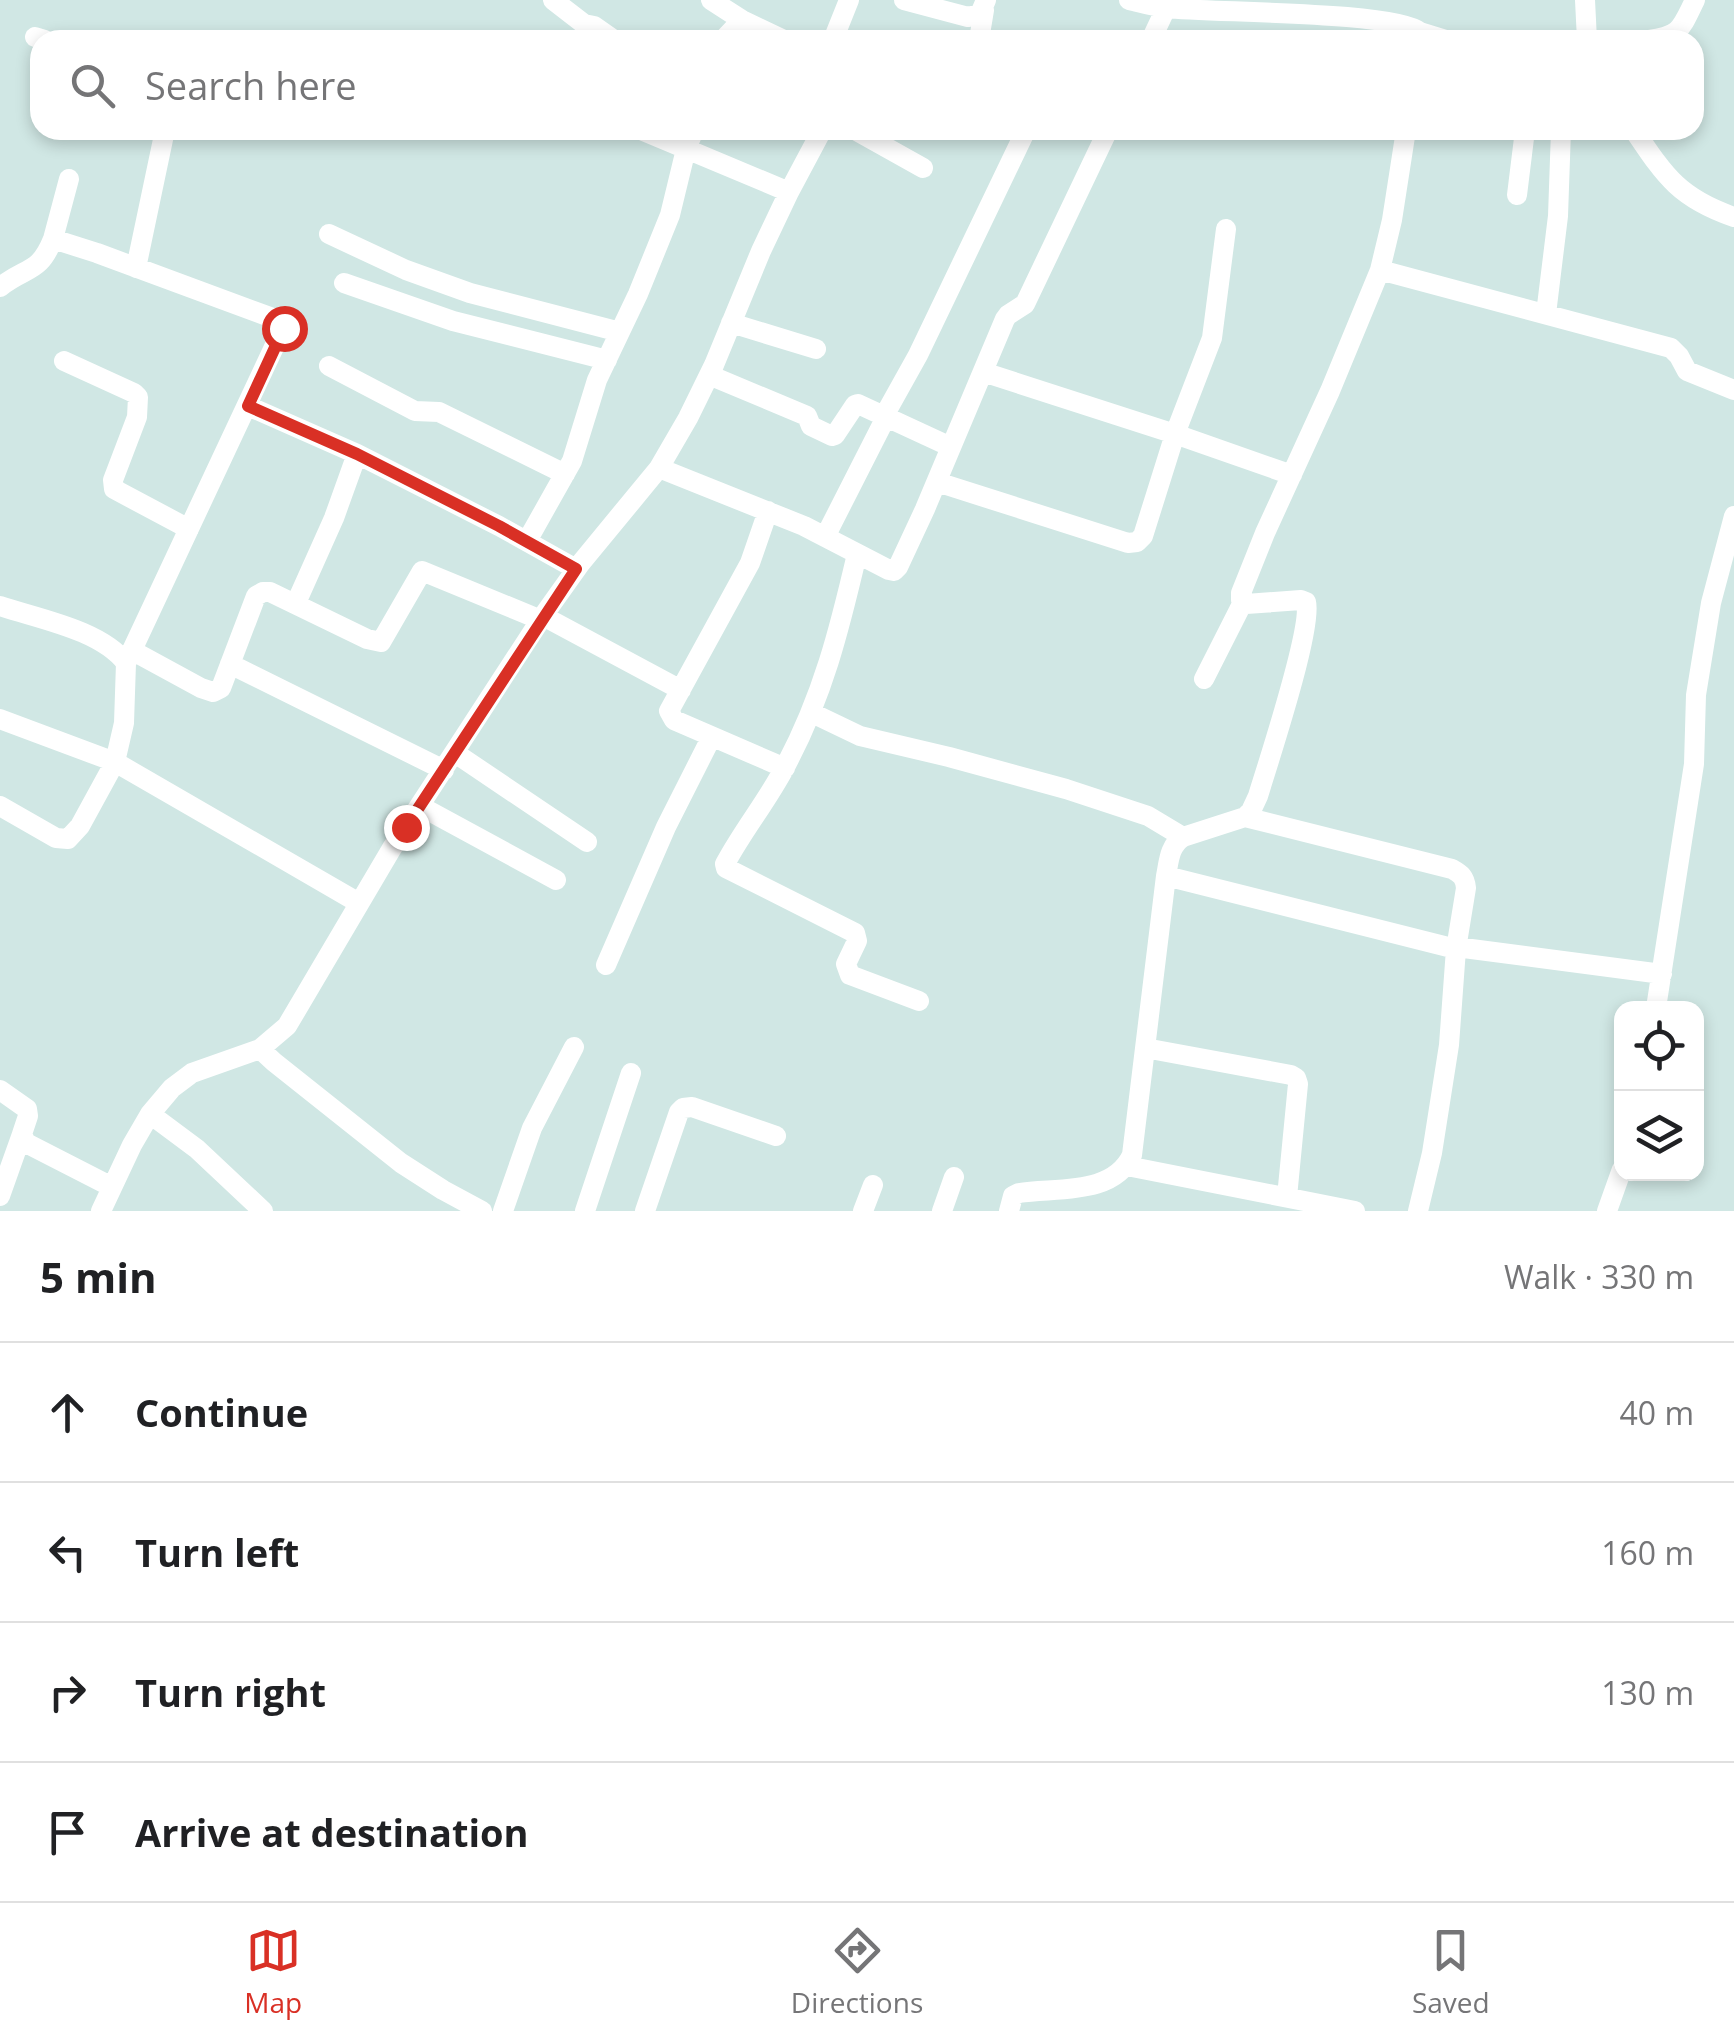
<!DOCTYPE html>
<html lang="en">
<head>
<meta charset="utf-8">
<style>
	body { margin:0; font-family:"Open Sans",sans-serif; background:#f2f2f2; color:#202124 }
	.controls { position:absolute; right:30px; bottom:30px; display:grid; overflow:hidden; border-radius:20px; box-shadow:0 5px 15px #0003 }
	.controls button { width:90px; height:90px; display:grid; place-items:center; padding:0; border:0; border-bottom:2px solid #e0e0e0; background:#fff; color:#202124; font:50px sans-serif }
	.stop { position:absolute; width:30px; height:30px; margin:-22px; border:8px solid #d93025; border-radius:50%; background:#fff }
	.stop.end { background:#d93025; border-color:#fff; box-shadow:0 2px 10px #0008 }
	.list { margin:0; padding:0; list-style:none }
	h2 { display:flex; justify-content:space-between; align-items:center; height:130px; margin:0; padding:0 40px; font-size:42px }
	h2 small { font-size:32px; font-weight:400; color:#757577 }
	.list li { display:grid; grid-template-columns:65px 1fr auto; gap:30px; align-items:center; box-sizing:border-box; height:140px; padding:0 40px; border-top:2px solid #e0e0e0 }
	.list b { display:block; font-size:38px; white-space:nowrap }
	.list em { font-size:32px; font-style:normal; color:#757577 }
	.icon { flex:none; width:55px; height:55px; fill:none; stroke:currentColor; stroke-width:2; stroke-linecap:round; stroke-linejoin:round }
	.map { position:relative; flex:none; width:1734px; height:1211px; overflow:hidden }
	.search { position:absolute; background:#fff; box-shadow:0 5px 15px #0003; left:30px; right:30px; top:30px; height:110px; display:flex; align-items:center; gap:25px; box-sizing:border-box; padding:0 35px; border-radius:30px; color:#757577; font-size:38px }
	.sheet { height:690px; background:#fff }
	nav { display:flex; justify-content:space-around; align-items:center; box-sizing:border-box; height:140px; border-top:2px solid #e0e0e0; background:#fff; font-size:28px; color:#757577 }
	nav a { display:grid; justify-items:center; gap:5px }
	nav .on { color:#d93025 }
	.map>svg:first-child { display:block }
</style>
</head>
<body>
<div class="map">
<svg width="1734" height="1211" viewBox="0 0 1734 1211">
	<rect width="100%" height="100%" fill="#d0e7e4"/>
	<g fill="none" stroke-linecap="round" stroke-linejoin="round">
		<path stroke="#fff" stroke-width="20" d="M 553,0 L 584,24 L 594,26 L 614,40
			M 711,0 L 742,20 L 784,40
			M 904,0 L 968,17 L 980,14 L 986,0
			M 1129,0 C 1142,3 1154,7 1167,8 C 1211,13 1395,11 1420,32 L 1421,40
			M 1585,0 L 1587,40
			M 1420,32 L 1446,40
			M 35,37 L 45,40
			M 723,40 L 742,20
			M 833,40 L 849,0
			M 979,40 L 984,10
			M 1151,40 L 1166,8
			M 1649,40 C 1681,36 1681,28 1695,0
			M 641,130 L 789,192
			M 855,130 L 923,168
			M 1634,130 C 1665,176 1679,198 1734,217
			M 1517,195 L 1525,130
			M 329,234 L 406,270 L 470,293 L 620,332
			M 53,239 L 69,179
			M 136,268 L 165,130
			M 1380,270 L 1671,348 L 1679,356 L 1687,371 L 1734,390
			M 344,283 L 453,321 L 607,360
			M 0,287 C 27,266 39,274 53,239 L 97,253 L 278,320 L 283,328 L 126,663
			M 1546,314 L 1558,216 L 1561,130
			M 731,323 L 816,349
			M 64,361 L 134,393 L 138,397 L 137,417 L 113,480 L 114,489 L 189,529
			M 329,366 L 415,411 L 439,412 L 565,474
			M 983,372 L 1175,434 L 1292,475
			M 709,375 L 807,416 L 811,426 L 832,436 L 835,435 L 855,405 L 858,404 L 951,447
			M 248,406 L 357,454 L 499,526 L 576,569
			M 884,416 L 918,355 L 1026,130
			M 659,468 L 804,526 L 889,570 L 894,571 L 898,567 L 925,509 L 1005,319 L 1008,315 L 1025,304 L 1108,130
			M 937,482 L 1128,543 L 1137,542 L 1143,536 L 1175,434 L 1212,338 L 1226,229
			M 768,511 L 750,563 L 669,711 L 674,720 L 785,768
			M 825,537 L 886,417
			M 527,541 L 572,461 L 597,380 L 638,294 L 670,215 L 686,149 L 694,130
			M 857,554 C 839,631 823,695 786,765 C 768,800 743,830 725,864 L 726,868 L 855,933 L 857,941 L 846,964 L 850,975 L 919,1001
			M 296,603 L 334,518 L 357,454
			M 0,606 C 39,619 101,630 126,663 L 124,723 L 115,762 L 359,903
			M 543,616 L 681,690
			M 133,651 L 201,688 L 213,692 L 221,688 L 256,596 L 263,592 L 270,592 L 367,639 L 381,642 L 422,571 L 541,620
			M 230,664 L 444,770
			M 1204,679 L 1243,602
			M 812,713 L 860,736 L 949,757 L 1066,789 L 1148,816 L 1183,837
			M 0,719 L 115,762 L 80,826 L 68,839 L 56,838 L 0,806
			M 455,753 L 587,842
			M 420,806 L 556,880
			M 1245,817 L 1452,869 C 1461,874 1465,877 1466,888 L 1456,949 L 1449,1045 L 1432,1153 L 1418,1211
			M 1166,876 L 1456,949
			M 1456,947 L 1662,974
			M 606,965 L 666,827 L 711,738
			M 1656,1008 L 1694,764 L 1696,695 L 1711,603 L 1734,516
			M 1145,1048 L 1291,1075 L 1296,1078 L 1298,1084 L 1287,1197
			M 260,1049 L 274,1062 L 401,1163 L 443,1190 L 482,1211
			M 0,1090 L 27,1109 L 28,1116 L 22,1134 L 26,1143 L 110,1186
			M 150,1114 L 197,1149 L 263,1211
			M 1127,1166 L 1355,1211
			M 0,1196 L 22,1134
			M 101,1211 L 132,1145 L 150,1114 L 172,1088 L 192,1073 L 260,1049 L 287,1026 L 392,848 L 543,616 L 580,564 L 659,468 L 688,418 L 714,365 L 761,251 L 789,192 L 822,130
			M 503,1211 L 532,1128 L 574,1047
			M 585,1211 L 631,1073
			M 645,1211 L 679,1112 L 683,1108 L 692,1107 L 776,1136
			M 863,1211 L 873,1185
			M 942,1211 L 954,1177
			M 1009,1211 L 1013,1196 L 1019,1193 C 1056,1187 1113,1196 1132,1155 L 1166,876 C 1169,861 1169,846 1183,837 L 1245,817 L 1251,811 L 1258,796 C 1268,763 1313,627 1306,602 L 1301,600 L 1246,604 L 1241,600 L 1241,593 L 1265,533 L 1330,391 L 1380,270 L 1392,220 L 1406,130
			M 1607,1211 L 1622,1169"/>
	</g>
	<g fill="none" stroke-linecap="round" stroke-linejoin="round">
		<path stroke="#d93025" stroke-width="12" d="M 284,328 L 248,406 L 357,454 L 499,526 L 576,569 L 406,827"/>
	</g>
</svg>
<div class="controls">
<button><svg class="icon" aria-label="locate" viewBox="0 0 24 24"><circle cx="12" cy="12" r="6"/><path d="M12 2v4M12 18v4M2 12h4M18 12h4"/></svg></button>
<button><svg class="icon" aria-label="layers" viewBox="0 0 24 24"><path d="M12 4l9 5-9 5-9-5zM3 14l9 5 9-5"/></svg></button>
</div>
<div class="stop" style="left:284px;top:328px"></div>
<div class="stop end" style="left:406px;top:827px"></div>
<div class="search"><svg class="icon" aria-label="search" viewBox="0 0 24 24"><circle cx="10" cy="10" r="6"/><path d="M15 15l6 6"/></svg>Search here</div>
</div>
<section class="sheet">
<h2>5 min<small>Walk · 330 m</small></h2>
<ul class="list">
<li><svg class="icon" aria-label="ahead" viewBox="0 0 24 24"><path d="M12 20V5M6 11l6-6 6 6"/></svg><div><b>Continue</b></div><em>40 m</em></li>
<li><svg class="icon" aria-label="left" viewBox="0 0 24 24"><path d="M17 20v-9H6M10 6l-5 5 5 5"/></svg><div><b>Turn left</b></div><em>160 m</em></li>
<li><svg class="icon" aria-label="right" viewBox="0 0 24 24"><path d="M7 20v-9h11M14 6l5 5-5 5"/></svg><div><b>Turn right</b></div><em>130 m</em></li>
<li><svg class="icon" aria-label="arrive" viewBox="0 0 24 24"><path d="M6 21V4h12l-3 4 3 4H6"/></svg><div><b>Arrive at destination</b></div></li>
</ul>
</section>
<nav>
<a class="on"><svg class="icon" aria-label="map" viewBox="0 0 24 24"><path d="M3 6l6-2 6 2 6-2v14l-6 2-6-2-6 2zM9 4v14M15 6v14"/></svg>Map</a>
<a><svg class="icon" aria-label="directions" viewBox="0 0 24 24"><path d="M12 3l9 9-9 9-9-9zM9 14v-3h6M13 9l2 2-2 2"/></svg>Directions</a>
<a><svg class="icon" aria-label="saved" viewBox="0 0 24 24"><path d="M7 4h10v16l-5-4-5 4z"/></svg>Saved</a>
</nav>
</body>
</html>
